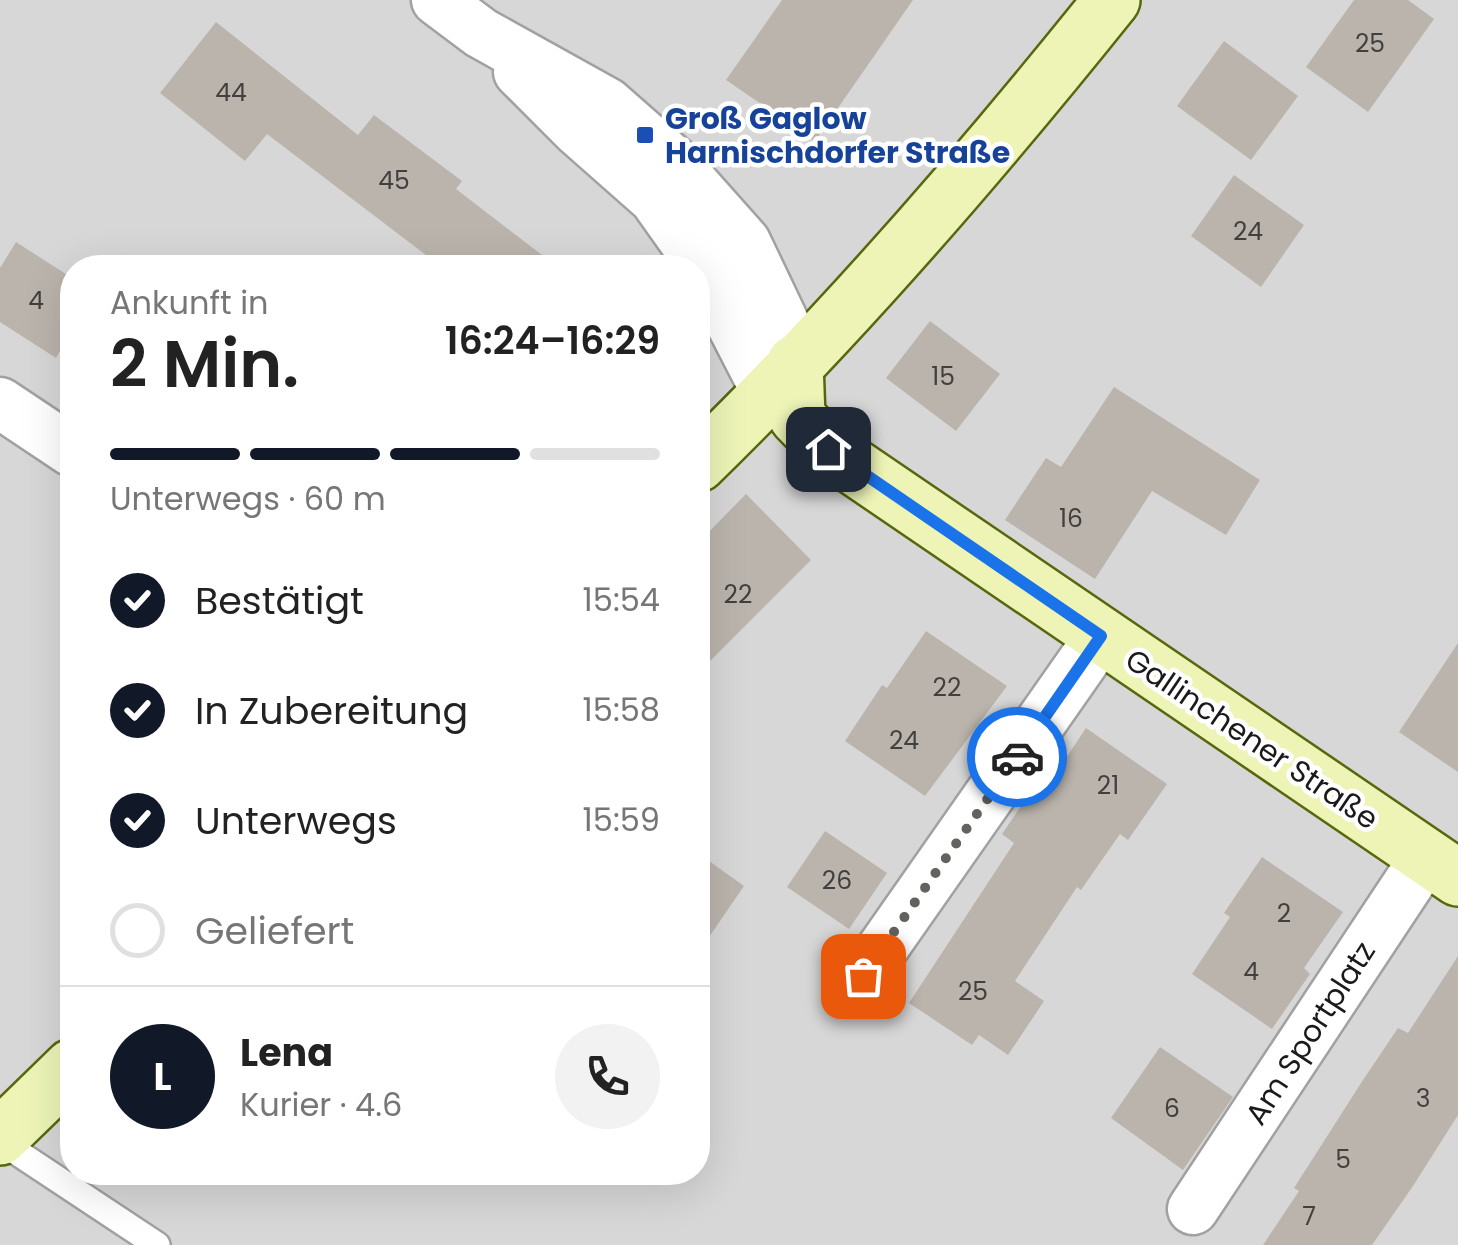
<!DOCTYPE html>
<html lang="de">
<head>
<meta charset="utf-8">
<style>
	:root { --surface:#fff; --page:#f2f2f2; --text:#222; --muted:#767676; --line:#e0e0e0; --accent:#111827 }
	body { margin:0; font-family:Poppins,sans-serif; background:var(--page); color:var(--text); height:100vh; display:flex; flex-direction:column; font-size:38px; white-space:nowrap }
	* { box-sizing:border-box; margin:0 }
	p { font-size:32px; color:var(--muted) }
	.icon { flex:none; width:55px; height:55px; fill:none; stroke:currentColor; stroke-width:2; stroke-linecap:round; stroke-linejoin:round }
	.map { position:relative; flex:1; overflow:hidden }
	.details { position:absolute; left:60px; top:255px; width:650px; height:930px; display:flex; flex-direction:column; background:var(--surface); border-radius:40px; box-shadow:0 10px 40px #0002 }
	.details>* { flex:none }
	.pin { position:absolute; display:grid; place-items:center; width:85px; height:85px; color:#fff; margin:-42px; border-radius:20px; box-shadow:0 5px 15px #0006 }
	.courier { position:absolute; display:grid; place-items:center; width:100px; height:100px; margin:-50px; border:8px solid #1a73e8; border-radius:50%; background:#fff; color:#222; box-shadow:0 2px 12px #0007 }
	.head em { font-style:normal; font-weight:600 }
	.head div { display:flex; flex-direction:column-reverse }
	.head { display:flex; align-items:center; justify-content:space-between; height:170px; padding:0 50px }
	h1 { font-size:65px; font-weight:600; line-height:75px }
	.bar { display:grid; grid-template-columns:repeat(4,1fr); gap:15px 10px; align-content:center; height:120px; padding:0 50px }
	.bar i { height:12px; border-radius:8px; background:var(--line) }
	.bar .on { background:var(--accent) }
	.bar p { grid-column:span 4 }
	.line { display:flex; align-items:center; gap:25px; padding:0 50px; border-top:2px solid var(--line) }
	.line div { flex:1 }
	.round { display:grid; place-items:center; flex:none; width:105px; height:105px; border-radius:52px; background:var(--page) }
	ol { padding:0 50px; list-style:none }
	li { display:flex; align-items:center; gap:30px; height:110px }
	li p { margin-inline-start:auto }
	li .icon { padding:10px; border-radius:50%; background:var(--accent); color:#fff; stroke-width:4 }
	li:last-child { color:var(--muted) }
	li i { width:55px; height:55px; border:5px solid var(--line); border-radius:50% }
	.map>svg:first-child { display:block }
	.residential { fill:#d8d7d7; fill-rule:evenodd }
	.building { fill:#bbb4ad }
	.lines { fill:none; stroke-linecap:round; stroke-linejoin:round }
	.lane-casing { stroke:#a1a1a1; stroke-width:30 }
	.street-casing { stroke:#a1a1a1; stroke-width:55 }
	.secondary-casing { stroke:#57670c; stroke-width:60 }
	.lane { stroke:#fff; stroke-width:25 }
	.street { stroke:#fff; stroke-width:50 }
	.secondary { stroke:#edf4b6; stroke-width:55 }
	.done { stroke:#63625f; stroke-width:10; stroke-dasharray:0 18 }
	.route { stroke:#1a73e8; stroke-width:12 }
	.transit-dot { fill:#1a4fb4; stroke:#fff; stroke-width:4 }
	.labels { text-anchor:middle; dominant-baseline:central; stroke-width:9; stroke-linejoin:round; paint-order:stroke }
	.number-label { font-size:25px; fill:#42403f }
	.transit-label { font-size:30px; font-weight:bold; fill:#164399; stroke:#fff; text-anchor:start }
	.street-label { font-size:30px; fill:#1a1a1a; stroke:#fff }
</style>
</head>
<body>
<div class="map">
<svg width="1458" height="1245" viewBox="0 0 1458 1245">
	<rect width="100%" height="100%" fill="#ebe8e0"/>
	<path class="residential" d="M0,0H1458V1245H0ZM72,268H698V1172H72Z"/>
	<g class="building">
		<polygon points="782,0 913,0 815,141 726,80"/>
		<polygon points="1354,0 1408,0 1434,19 1368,112 1306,67"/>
		<polygon points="216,22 358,135 374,115 462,181 456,189 559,268 443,268 267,134 245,161 160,93"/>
		<polygon points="1224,41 1298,96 1251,160 1177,106"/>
		<polygon points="1234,175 1304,225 1261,287 1191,236"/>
		<polygon points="16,242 72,278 72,331 56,358 0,322 0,268"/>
		<polygon points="930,321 1000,374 956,431 886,378"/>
		<polygon points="1114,387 1260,480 1226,535 1152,491 1095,579 1005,520 1046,458 1061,467"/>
		<polygon points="746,494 811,560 698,673 698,543"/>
		<polygon points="926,631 1007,686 925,796 845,741 882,685 887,688"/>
		<polygon points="1458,643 1458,772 1399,732"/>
		<polygon points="1086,728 1167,784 1128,840 1120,834 1081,890 1077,887 1015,981 1044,1001 1008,1055 979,1035 972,1045 909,1003 1014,843 1002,834 1040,778 1048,785"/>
		<polygon points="825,831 887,873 849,929 787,887"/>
		<polygon points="698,853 744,886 698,953"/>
		<polygon points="1262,857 1343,912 1304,968 1310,974 1272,1029 1192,974 1230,917 1224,913"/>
		<polygon points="1458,956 1458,1115 1413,1186 1372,1245 1263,1245 1299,1191 1294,1188 1363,1080 1398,1028 1408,1033"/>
		<polygon points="1160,1047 1233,1097 1183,1170 1111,1118"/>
	</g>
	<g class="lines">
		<defs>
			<polyline id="lane" points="0,1141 157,1245"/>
			<g id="street">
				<polyline points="437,0 481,33 607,103 673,161 745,242 786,328 795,363"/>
				<polyline points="519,72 578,131 655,199 701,264 768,394"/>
				<polyline points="0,403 72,451"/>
				<polyline points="863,976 1101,636"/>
				<polyline points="1193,1209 1426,857"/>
			</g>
			<g id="secondary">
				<polyline points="795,363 797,417 828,449 1458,878"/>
				<path d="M698,464C846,320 983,161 1112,0"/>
				<polyline points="0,1137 72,1067"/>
			</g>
		</defs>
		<use href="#lane" class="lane-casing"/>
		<use href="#street" class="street-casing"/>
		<use href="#secondary" class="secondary-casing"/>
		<use href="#lane" class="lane"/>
		<use href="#street" class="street"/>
		<use href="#secondary" class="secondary"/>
	</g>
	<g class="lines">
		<polyline class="done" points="863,976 1017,757"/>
		<polyline class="route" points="828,449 1101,636 1017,757"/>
	</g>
	<rect class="transit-dot" x="635" y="125" width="20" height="20" rx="5"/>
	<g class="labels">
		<g class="number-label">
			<text x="1370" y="43">25</text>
			<text x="231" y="92">44</text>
			<text x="394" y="180">45</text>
			<text x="1248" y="231">24</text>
			<text x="36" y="300">4</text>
			<text x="943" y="376">15</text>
			<text x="1071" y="518">16</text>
			<text x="738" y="594">22</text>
			<text x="947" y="687">22</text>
			<text x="904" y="740">24</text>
			<text x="1108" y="785">21</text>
			<text x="837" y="880">26</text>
			<text x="1284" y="913">2</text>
			<text x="1251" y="971">4</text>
			<text x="973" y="991">25</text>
			<text x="1423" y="1098">3</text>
			<text x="1172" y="1108">6</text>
			<text x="1343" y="1159">5</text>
			<text x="1309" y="1216">7</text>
		</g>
		<g class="transit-label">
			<text x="665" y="118">Groß Gaglow<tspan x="665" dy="34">Harnischdorfer Straße</tspan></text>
		</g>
		<g class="street-label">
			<text transform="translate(1252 739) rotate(34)">Gallinchener Straße</text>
			<text transform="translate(1310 1033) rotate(-57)">Am Sportplatz</text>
		</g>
	</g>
</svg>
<div class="pin" style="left:863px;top:976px;background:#ea580c"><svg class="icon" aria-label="bag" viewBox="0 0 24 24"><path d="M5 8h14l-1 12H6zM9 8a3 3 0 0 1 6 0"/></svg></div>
<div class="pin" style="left:828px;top:449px;background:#1f2937"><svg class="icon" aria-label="home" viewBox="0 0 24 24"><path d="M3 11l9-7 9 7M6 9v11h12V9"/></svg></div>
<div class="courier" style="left:1017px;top:757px"><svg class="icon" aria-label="car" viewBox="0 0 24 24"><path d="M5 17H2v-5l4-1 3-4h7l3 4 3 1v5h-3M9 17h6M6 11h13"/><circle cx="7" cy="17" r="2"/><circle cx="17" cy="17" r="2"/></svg></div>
<section class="details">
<div class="head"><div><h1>2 Min.</h1><p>Ankunft in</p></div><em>16:24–16:29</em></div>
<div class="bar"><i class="on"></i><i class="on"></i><i class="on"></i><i></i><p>Unterwegs · 60 m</p></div>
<ol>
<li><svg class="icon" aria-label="check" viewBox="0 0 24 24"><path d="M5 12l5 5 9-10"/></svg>Bestätigt<p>15:54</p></li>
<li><svg class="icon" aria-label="check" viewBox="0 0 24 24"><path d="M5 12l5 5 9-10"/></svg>In Zubereitung<p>15:58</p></li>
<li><svg class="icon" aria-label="check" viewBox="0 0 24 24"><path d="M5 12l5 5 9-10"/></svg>Unterwegs<p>15:59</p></li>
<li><i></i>Geliefert</li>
</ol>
<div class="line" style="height:180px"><b class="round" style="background:var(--accent);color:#fff">L</b><div><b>Lena</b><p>Kurier · 4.6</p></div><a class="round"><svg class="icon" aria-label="phone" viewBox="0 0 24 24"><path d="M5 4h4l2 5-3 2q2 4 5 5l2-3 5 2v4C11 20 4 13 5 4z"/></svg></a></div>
</section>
</div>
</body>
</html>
